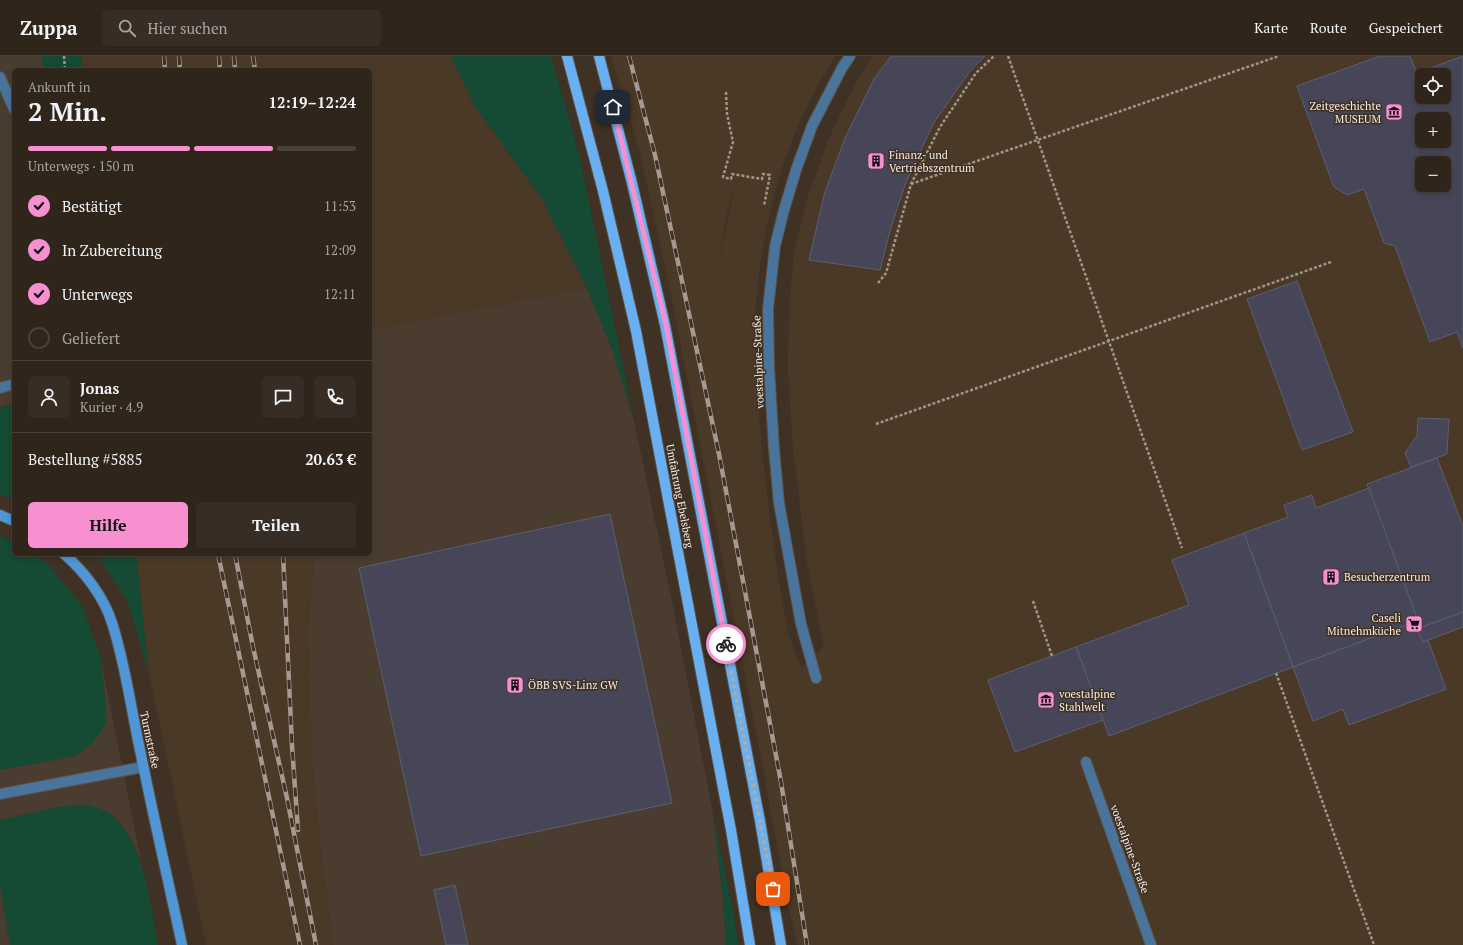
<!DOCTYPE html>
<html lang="de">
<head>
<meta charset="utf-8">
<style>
	:root { --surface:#2f251b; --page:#372d24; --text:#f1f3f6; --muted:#a7a5a3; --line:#4a423a; --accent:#f690d0 }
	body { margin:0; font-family:"PT Serif",serif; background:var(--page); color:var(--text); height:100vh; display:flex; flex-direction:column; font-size:15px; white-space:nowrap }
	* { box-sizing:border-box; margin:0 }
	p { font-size:13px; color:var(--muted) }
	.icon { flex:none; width:22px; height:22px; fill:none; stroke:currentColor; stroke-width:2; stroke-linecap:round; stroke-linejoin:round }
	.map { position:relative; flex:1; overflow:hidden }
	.details { position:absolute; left:12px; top:12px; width:360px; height:488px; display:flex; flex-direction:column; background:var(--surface); border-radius:6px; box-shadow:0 2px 6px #0003,0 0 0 1px var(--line) }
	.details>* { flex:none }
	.buttons { position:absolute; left:1415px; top:12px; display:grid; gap:8px }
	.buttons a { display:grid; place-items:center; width:36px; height:36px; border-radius:6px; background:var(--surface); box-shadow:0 2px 6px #0003,0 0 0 1px var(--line); font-size:20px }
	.pin { position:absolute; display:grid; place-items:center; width:34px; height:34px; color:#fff; margin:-17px; border-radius:8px; box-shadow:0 2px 6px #0006 }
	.courier { position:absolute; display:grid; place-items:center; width:40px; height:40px; margin:-20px; border:3px solid #f690d0; border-radius:50%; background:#fff; color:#222; box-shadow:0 1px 5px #0007 }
	.headline em { font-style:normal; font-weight:800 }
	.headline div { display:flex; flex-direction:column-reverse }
	.headline { display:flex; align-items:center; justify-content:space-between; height:68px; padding:0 16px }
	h1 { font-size:26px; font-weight:800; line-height:30px }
	.bar { display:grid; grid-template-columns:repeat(4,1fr); gap:6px 4px; align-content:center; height:48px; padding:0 16px }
	.bar i { height:5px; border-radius:3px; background:var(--line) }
	.bar .active { background:var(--accent) }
	.bar p { grid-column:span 4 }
	.line { display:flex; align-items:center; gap:10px; padding:0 16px; border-top:1px solid var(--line) }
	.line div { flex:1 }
	.round { display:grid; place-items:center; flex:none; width:42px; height:42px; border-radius:6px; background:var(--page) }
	ol { padding:0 16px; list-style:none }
	li { display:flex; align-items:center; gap:12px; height:44px }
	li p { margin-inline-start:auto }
	li .icon { padding:4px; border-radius:50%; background:var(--accent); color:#111; stroke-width:4 }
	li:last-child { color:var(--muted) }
	li i { width:22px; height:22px; border:2px solid var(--line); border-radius:50% }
	.primary-button { display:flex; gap:8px; margin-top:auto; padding:8px 16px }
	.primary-button a { flex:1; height:46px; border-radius:6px; background:var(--accent); color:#111; font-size:16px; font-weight:800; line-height:46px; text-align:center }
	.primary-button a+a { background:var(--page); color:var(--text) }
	header { display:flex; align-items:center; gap:24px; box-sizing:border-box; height:56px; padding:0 20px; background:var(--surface); border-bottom:1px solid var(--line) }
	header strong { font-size:19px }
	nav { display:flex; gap:22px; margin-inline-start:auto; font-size:14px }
	.search { width:280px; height:36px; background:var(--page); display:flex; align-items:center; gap:10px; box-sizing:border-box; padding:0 14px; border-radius:6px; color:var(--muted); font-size:15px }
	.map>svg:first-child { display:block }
	.built { fill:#4b3928; fill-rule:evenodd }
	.industrial { fill:#4a3d2f }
	.green { fill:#154a34 }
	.building { fill:#464658; stroke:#5d5e71; fill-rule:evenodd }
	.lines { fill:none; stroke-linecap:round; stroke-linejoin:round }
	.lane-casing { stroke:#5c4f43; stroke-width:12 }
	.street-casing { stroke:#5c4f43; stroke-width:12 }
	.secondary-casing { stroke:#5c4f43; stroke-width:12 }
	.primary-casing { stroke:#5c4f43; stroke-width:12 }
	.path { stroke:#a0958a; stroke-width:2.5; stroke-dasharray:3 2; stroke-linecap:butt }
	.lane { stroke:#49749c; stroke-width:10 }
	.street { stroke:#49749c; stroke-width:10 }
	.secondary { stroke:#4f96d7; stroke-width:10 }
	.primary { stroke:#69b0f3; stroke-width:10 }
	.rail-casing { stroke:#a59a8f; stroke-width:4.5 }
	.rail { stroke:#3f3124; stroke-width:3; stroke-dasharray:9; stroke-linecap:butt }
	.done { stroke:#b5aba0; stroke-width:4; stroke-dasharray:0 7.2 }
	.route { stroke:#f690d0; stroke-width:5 }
	.labels { text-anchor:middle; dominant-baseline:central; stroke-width:3; stroke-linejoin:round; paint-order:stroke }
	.poi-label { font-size:11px; fill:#f5ece3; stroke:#3f3124; text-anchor:start }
	.street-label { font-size:11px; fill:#f5ece3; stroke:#3f3124 }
</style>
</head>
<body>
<header>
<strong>Zuppa</strong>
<div class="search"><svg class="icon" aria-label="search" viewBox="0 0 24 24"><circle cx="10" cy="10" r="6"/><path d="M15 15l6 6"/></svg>Hier suchen</div>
<nav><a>Karte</a><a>Route</a><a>Gespeichert</a></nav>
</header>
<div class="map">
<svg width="1463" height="889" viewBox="0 0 1463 889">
	<rect width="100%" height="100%" fill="#3f3124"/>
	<g class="built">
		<polygon points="81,0 451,0 474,49 542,143 587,232 370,274 370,14 82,14"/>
		<path d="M611,0H835L817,31L799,67L786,100L776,132L767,167L760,210L755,257L757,336L763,404L776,507L788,577L801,612L824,591L807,506L793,392L788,313L789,257L794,194L808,140L829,82L856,26L874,0H1463V889H797L786,839L761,702L670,234L640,97ZM1422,19H1444V41H1422ZM1422,63H1444V85H1422ZM1422,107H1444V129H1422ZM736,124L719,205L726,162Z"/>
		<polygon points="136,498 314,498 308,575 311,697 322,804 333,889 206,889 149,617"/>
	</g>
	<g class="industrial">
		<polygon points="0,0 41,0 44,14 14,14 14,348 0,351"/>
		<polygon points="587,232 613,295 634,365 673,550 713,758 722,834 726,889 333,889 322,804 311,697 308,575 314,498 370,498 370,274"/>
		<polygon points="100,599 141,804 129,779 110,758 88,749 59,751 0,764 0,714 75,700 106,649"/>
		<polygon points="0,829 10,889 0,889"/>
	</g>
	<g class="green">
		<polygon points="41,0 81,0 82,14 44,14"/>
		<polygon points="451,0 551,0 580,102 634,365 613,295 587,232 542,143 474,49"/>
		<polygon points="14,348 14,443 0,438 0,351"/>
		<polygon points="0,480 14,485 14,498 33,498 48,508 82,550 100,599 106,649 106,668 93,687 75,700 0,714"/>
		<polygon points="96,498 136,498 149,617 127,544"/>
		<path d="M88,749C95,751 105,754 111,758C145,787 150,847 158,889H10L0,829V764L59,751Z"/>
		<polygon points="713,758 734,861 738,889 726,889 722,834"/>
	</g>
	<g class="building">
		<polygon points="891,0 985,0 970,15 933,68 905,129 891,171 880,214 809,204 824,139 845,82 874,23"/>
		<path d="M1380,0H1410L1417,17L1463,0V292L1457,276L1430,286L1395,190L1384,187L1364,133L1347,139L1334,131L1297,30ZM1422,19H1444V41H1422ZM1422,63H1444V85H1422ZM1422,107H1444V129H1422Z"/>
		<polygon points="1297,225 1353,376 1302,394 1247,243"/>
		<polygon points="1418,362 1449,363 1447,398 1411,411 1405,397 1417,380"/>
		<polygon points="1437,402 1463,470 1463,556 1411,575 1409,568 1418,565 1367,428"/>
		<polygon points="1369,432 1418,565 1293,611 1244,477 1288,461 1284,449 1312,439 1316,452"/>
		<polygon points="610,458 672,747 421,800 359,512"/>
		<polygon points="1244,477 1293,611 1109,680 1076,591 1189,549 1172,504"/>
		<polygon points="1463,556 1463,571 1423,586 1417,573"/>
		<polygon points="1409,568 1411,575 1417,573 1423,586 1428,584 1446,633 1349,669 1343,653 1313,665 1293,611"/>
		<polygon points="1076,591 1103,664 1015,696 988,624"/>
		<polygon points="455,829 468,889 446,889 434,834"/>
	</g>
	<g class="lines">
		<defs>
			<g id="lane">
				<polyline points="0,21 14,53"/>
				<polyline points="0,332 14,328"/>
				<polyline points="0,738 143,711"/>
			</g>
			<g id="street">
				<polyline points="816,622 801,568 779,447 774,393 769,311 768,253 775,190 784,154 796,114 812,70 842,12 850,0"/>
				<polyline points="1086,706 1151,889"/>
			</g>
			<g id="secondary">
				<polyline points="0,459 14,465"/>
				<path d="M64,498C84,515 104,541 112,567C125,606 131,653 140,694C153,759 168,824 182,889"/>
			</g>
			<g id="primary">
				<polyline points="567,0 603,135 636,275 731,774 750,889"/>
				<polyline points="599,0 632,127 665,269 760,765 781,889"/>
			</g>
		</defs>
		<use href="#lane" class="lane-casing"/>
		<use href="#street" class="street-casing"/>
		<use href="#secondary" class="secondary-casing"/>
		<use href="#primary" class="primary-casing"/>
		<g class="path">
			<polyline points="64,0 65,14"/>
			<polyline points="1008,0 1182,492"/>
			<polyline points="726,36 727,58 733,86 723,121 731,123 732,118 762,123 763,118 770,119 764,150"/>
			<polyline points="911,128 1279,0"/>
			<polyline points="878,227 886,217 911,128 940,71 976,17 994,0"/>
			<polyline points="876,368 1331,206"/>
			<polyline points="1033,545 1052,600"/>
			<polyline points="1276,617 1374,889"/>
		</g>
		<use href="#lane" class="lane"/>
		<use href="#street" class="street"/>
		<use href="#secondary" class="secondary"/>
		<use href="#primary" class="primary"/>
		<defs>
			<g id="rail">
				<polyline points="164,0 165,14"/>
				<polyline points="179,0 180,14"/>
				<polyline points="219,0 220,14"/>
				<polyline points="234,0 235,14"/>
				<polyline points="253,0 255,14"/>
				<polyline points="629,0 655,99 719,398 781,726 807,889"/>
				<polyline points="218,498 300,889"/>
				<polyline points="235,498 253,591 287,742 316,889"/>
				<polyline points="283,498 292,690 298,774"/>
			</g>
		</defs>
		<use href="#rail" class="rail-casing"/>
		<use href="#rail" class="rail"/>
	</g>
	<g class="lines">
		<polyline class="done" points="726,588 773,833"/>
		<polyline class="route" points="613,51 666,269 726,588"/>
	</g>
	<defs>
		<symbol id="museum-square" viewBox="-11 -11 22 22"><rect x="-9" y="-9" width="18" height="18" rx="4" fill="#f690d0" stroke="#3f3124"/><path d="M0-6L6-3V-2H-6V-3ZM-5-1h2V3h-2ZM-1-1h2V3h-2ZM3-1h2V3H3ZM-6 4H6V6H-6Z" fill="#111"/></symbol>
		<symbol id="building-square" viewBox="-11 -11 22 22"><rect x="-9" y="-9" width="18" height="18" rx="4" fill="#f690d0" stroke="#3f3124"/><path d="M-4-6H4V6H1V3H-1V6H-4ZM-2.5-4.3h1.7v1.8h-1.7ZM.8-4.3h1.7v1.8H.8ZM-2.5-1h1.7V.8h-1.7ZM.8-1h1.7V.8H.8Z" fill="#111"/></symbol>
		<symbol id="supermarket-square" viewBox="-11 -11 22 22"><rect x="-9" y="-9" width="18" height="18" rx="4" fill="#f690d0" stroke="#3f3124"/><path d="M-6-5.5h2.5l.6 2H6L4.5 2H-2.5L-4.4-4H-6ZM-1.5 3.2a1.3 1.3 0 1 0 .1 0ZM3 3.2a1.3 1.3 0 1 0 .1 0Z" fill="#111"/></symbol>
	</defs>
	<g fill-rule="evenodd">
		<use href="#museum-square" x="1384" y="46" width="20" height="20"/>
		<use href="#building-square" x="866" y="95" width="20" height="20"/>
		<use href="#building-square" x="1321" y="511" width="20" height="20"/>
		<use href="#supermarket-square" x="1404" y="558" width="20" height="20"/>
		<use href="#building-square" x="505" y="619" width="20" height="20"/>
		<use href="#museum-square" x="1036" y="634" width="20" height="20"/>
	</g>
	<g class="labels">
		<g class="poi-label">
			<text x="1381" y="50" text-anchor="end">Zeitgeschichte<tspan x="1381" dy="13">MUSEUM</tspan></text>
			<text x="889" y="99">Finanz- und<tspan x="889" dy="13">Vertriebszentrum</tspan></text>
			<text x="1344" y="521">Besucherzentrum</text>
			<text x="1401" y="562" text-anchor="end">Caseli<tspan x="1401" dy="13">Mitnehmküche</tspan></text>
			<text x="528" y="629">ÖBB SVS-Linz GW</text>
			<text x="1059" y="638">voestalpine<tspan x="1059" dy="13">Stahlwelt</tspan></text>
		</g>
		<g class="street-label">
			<text transform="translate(758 306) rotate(-92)">voestalpine-Straße</text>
			<text transform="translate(680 440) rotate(79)">Umfahrung Ebelsberg</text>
			<text transform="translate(150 684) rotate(78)">Turmstraße</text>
			<text transform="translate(1130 793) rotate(70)">voestalpine-Straße</text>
		</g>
	</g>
</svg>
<div class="buttons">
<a><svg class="icon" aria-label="locate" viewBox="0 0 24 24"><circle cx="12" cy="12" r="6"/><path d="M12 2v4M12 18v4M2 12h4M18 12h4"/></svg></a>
<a>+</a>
<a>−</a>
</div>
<div class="pin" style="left:773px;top:833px;background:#ea580c"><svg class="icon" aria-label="bag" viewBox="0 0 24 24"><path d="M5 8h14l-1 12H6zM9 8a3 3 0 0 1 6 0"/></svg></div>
<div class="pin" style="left:613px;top:51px;background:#1f2937"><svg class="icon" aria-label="home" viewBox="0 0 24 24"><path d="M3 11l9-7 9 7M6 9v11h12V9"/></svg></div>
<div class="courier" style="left:726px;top:588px"><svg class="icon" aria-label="bike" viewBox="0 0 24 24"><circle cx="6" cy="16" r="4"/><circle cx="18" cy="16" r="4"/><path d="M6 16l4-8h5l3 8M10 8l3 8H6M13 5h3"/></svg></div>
<section class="details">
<div class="headline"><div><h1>2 Min.</h1><p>Ankunft in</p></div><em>12:19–12:24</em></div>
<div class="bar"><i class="active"></i><i class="active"></i><i class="active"></i><i></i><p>Unterwegs · 150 m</p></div>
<ol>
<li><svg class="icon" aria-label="check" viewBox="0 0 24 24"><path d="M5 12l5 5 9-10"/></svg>Bestätigt<p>11:53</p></li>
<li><svg class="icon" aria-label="check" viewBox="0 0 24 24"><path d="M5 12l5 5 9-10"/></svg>In Zubereitung<p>12:09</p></li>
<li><svg class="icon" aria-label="check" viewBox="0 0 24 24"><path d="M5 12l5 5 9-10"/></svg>Unterwegs<p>12:11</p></li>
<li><i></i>Geliefert</li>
</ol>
<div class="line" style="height:72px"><a class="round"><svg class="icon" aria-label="person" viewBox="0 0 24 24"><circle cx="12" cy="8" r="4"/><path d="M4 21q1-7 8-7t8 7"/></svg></a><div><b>Jonas</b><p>Kurier · 4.9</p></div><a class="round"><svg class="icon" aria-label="chat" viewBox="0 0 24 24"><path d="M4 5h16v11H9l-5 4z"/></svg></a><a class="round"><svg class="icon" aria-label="phone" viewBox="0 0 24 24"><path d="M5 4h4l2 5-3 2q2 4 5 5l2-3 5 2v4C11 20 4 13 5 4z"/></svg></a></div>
<div class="line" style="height:52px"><div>Bestellung #5885</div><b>20.63 €</b></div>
<div class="primary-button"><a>Hilfe</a><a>Teilen</a></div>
</section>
</div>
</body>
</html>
